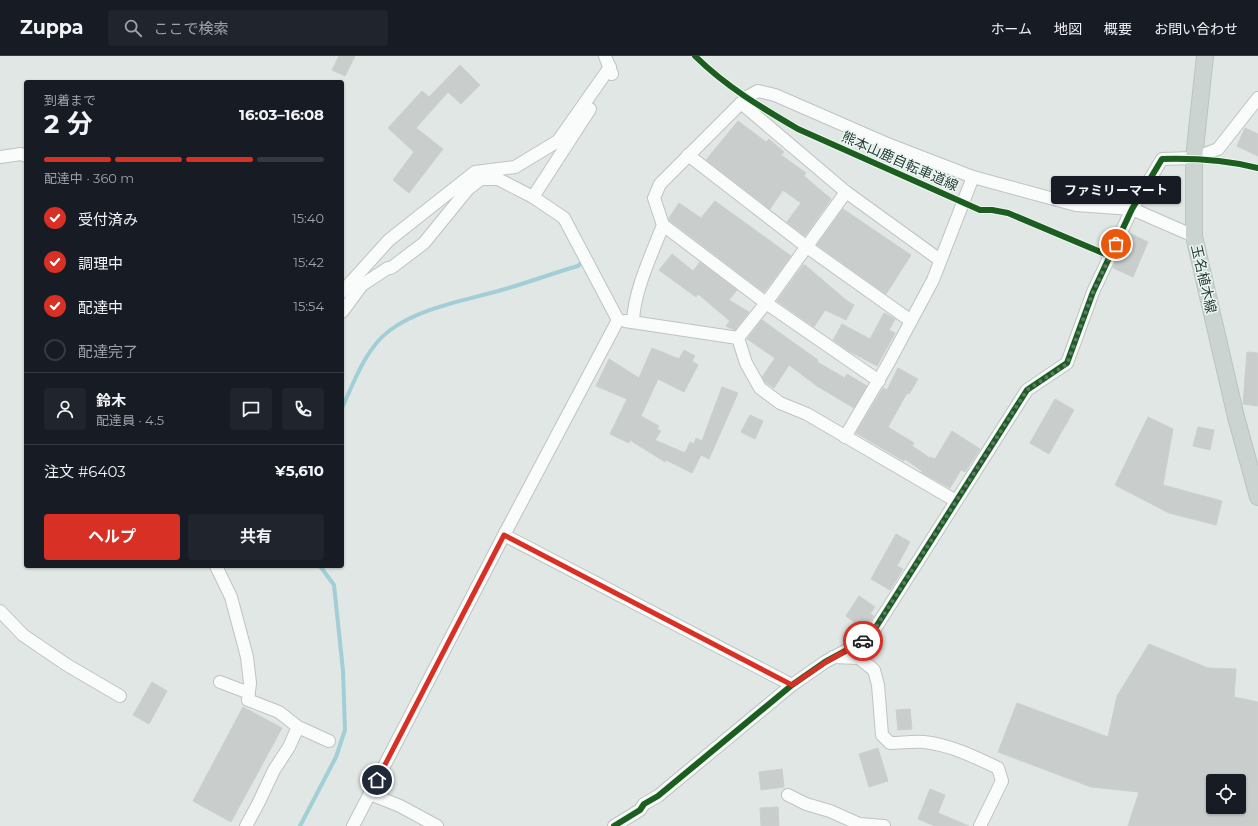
<!DOCTYPE html>
<html lang="ja">
<head>
<meta charset="utf-8">
<style>
	:root { --surface:#171b24; --page:#20242c; --text:#f1f3f6; --muted:#9ea1a6; --line:#363941; --accent:#d93025 }
	body { margin:0; font-family:Montserrat,"Noto Sans JP",sans-serif; background:var(--page); color:var(--text); height:100vh; display:flex; flex-direction:column; font-size:15px; white-space:nowrap }
	* { box-sizing:border-box; margin:0 }
	p { font-size:13px; color:var(--muted) }
	.icon { flex:none; width:22px; height:22px; fill:none; stroke:currentColor; stroke-width:2; stroke-linecap:round; stroke-linejoin:round }
	.map { position:relative; flex:1; overflow:hidden }
	.panel { position:absolute; left:24px; top:24px; width:320px; height:488px; display:flex; flex-direction:column; background:var(--surface); border-radius:4px; box-shadow:0 1px 3px #0004 }
	.panel>* { flex:none }
	.buttons { position:absolute; left:1206px; top:718px; display:grid; gap:8px }
	.buttons a { display:grid; place-items:center; width:40px; height:40px; border-radius:4px; background:var(--surface); box-shadow:0 1px 3px #0004; font-size:20px }
	.pin { position:absolute; display:grid; place-items:center; width:34px; height:34px; color:#fff; margin:-17px; border:2px solid #fff; border-radius:50%; box-shadow:0 1px 4px #0007 }
	.courier { position:absolute; display:grid; place-items:center; width:40px; height:40px; margin:-20px; border:3px solid #d93025; border-radius:50%; background:#fff; color:#222; box-shadow:0 1px 5px #0007 }
	.bubble { position:absolute; height:28px; border-radius:4px; background:var(--surface); box-shadow:0 1px 3px #0004; font-size:13px; font-weight:700; line-height:28px; text-align:center }
	.overview em { font-style:normal; font-weight:700 }
	.overview div { display:flex; flex-direction:column-reverse }
	.overview { display:flex; align-items:center; justify-content:space-between; height:68px; padding:0 20px }
	h1 { font-size:26px; font-weight:700; line-height:30px }
	.bar { display:grid; grid-template-columns:repeat(4,1fr); gap:6px 4px; align-content:center; height:48px; padding:0 20px }
	.bar i { height:5px; border-radius:3px; background:var(--line) }
	.bar .on { background:var(--accent) }
	.bar p { grid-column:span 4 }
	.line { display:flex; align-items:center; gap:10px; padding:0 20px; border-top:1px solid var(--line) }
	.line div { flex:1 }
	.round { display:grid; place-items:center; flex:none; width:42px; height:42px; border-radius:4px; background:var(--page) }
	ol { padding:0 20px; list-style:none }
	li { display:flex; align-items:center; gap:12px; height:44px }
	li p { margin-inline-start:auto }
	li .icon { padding:4px; border-radius:50%; background:var(--accent); color:#fff; stroke-width:4 }
	li:last-child { color:var(--muted) }
	li i { width:22px; height:22px; border:2px solid var(--line); border-radius:50% }
	.primary-button { display:flex; gap:8px; margin-top:auto; padding:8px 20px }
	.primary-button a { flex:1; height:46px; border-radius:4px; background:var(--accent); color:#fff; font-size:16px; font-weight:700; line-height:46px; text-align:center }
	.primary-button a+a { background:var(--page); color:var(--text) }
	header { display:flex; align-items:center; gap:24px; box-sizing:border-box; height:56px; padding:0 20px; background:var(--surface); border-bottom:1px solid var(--line) }
	header strong { font-size:19px }
	nav { display:flex; gap:22px; margin-inline-start:auto; font-size:14px }
	.search { width:280px; height:36px; background:var(--page); display:flex; align-items:center; gap:10px; box-sizing:border-box; padding:0 14px; border-radius:4px; color:var(--muted); font-size:15px }
	.map>svg:first-child { display:block }
	.lines { fill:none; stroke-linecap:round; stroke-linejoin:round }
	.stream { stroke:#a1ced7; stroke-width:4 }
	.building { fill:#c9cecc; stroke:#cad0cd; fill-rule:evenodd }
	.minor-casing { stroke:#bec4c1; stroke-width:14 }
	.major-casing { stroke:#bbc4c1; stroke-width:18 }
	.minor { stroke:#fafbfb; stroke-width:12 }
	.major { stroke:#ccd4d2; stroke-width:16 }
	.cycleway-casing { stroke:#eff7f3; stroke-width:8 }
	.cycleway { stroke:#1b5e20; stroke-width:6 }
	.done { stroke:#637771; stroke-width:4; stroke-dasharray:0 7.2 }
	.route { stroke:#d93025; stroke-width:5 }
	.labels { text-anchor:middle; dominant-baseline:central; stroke-width:3; stroke-linejoin:round; paint-order:stroke }
	.street-label { font-size:14px; fill:#1f3a33; stroke:#eff7f3 }
</style>
</head>
<body>
<header>
<strong>Zuppa</strong>
<div class="search"><svg class="icon" aria-label="search" viewBox="0 0 24 24"><circle cx="10" cy="10" r="6"/><path d="M15 15l6 6"/></svg>ここで検索</div>
<nav><a>ホーム</a><a>地図</a><a>概要</a><a>お問い合わせ</a></nav>
</header>
<div class="map">
<svg width="1258" height="770" viewBox="0 0 1258 770">
	<rect width="100%" height="100%" fill="#e1e7e4"/>
	<g class="lines">
		<g class="stream">
			<path d="M342,352C354,326 366,292 389,275C420,251 468,244 505,233C530,226 553,217 578,210L583,205"/>
			<polyline points="300,770 336,701 345,674 343,615 334,529 320,510"/>
		</g>
	</g>
	<g class="building">
		<polygon points="339,0 355,0 345,20 332,14"/>
		<polygon points="460,9 480,29 461,48 448,36 416,72 443,93 409,137 393,124 414,96 388,72 422,35 429,41"/>
		<polygon points="738,65 766,86 769,83 784,96 781,99 806,117 804,120 831,143 805,180 787,166 801,147 783,134 770,153 706,104"/>
		<polygon points="1245,72 1258,78 1258,100 1237,90"/>
		<polygon points="715,145 791,200 764,236 669,164 669,162 679,147 701,162"/>
		<polygon points="843,153 911,199 886,238 817,189"/>
		<polygon points="1129,177 1148,186 1133,221 1113,212"/>
		<polygon points="672,198 693,215 700,206 737,234 729,244 749,256 735,274 726,270 730,265 698,238 696,241 659,214"/>
		<polygon points="803,209 805,209 846,244 854,249 846,264 825,254 814,271 777,245"/>
		<polygon points="884,257 895,263 889,274 895,277 877,310 849,295 833,284 842,268 870,283"/>
		<polygon points="762,264 818,304 817,306 845,322 847,318 867,330 854,352 817,330 789,309 774,332 765,326 762,321 775,302 747,283"/>
		<polygon points="652,292 679,303 684,294 695,300 692,305 698,309 684,336 658,323 641,360 659,370 657,373 661,375 655,384 685,397 690,386 694,388 696,382 702,385 722,331 738,337 709,403 701,399 692,417 666,404 665,406 630,384 629,387 610,378 627,343 596,330 609,303 639,322"/>
		<polygon points="1247,296 1258,297 1258,350 1243,348"/>
		<polygon points="898,312 918,323 909,338 907,337 888,371 914,387 912,390 930,402 930,401 935,403 952,375 980,393 965,416 961,414 950,432 921,416 922,415 905,403 904,405 856,377 883,332 887,334"/>
		<polygon points="1055,343 1074,354 1049,398 1030,387"/>
		<polygon points="750,359 763,365 755,383 741,376"/>
		<polygon points="1148,361 1173,373 1163,429 1222,445 1216,469 1169,457 1115,429"/>
		<polygon points="1198,371 1214,374 1210,394 1193,390"/>
		<polygon points="896,478 910,486 897,510 903,513 890,534 871,523"/>
		<polygon points="859,540 875,551 870,558 874,560 861,578 851,571 854,566 846,560"/>
		<path d="M1149,588L1208,612L1236,613L1234,641L1258,646V770H1128L1139,736L1091,731L998,696L1017,647L1108,681L1117,640ZM1213,725H1239V751H1213Z"/>
		<polygon points="152,626 167,635 149,668 133,659"/>
		<polygon points="243,651 282,672 231,766 193,745"/>
		<polygon points="910,653 912,673 898,674 896,654"/>
		<polygon points="878,692 888,725 869,731 859,698"/>
		<polygon points="782,713 784,731 761,734 759,716"/>
		<polygon points="930,733 945,739 938,757 969,770 935,770 918,763"/>
		<polygon points="778,751 779,770 761,770 760,752"/>
	</g>
	<g class="lines">
		<defs>
			<g id="minor">
				<polyline points="605,0 612,18"/>
				<polyline points="741,47 846,136 940,204"/>
				<polyline points="688,99 807,191 911,265"/>
				<polyline points="0,101 21,98 26,100"/>
				<polyline points="533,141 590,53"/>
				<polyline points="663,169 766,247 879,325"/>
				<polyline points="342,236 389,184 475,116 515,111 558,85 610,11"/>
				<polyline points="342,256 362,229 388,212 391,212 424,187 468,133 481,123 498,123 533,141 564,162 618,264"/>
				<polyline points="625,265 738,282 746,307 760,332 780,347 807,358 956,445"/>
				<path d="M633,266C634,234 652,198 663,169L654,142L660,128L747,41L758,35L775,39L885,87L973,121L1076,149L1132,153L1194,180"/>
				<polyline points="738,282 766,247 846,136"/>
				<polyline points="845,381 888,308 933,224 973,121"/>
				<polyline points="504,479 792,629"/>
				<polyline points="216,510 231,541 247,601 250,627 248,644 279,656 298,671 289,691 274,714 258,748 246,770"/>
				<polyline points="0,555 23,579 67,609 120,640"/>
				<path d="M833,601L859,602L874,614L878,629L882,679L890,687C901,687 913,685 924,686C951,689 975,701 998,712L1002,725L980,770"/>
				<polyline points="220,626 249,637"/>
				<polyline points="298,671 329,685"/>
				<polyline points="370,738 400,750 437,770"/>
				<polyline points="788,739 806,748 830,755 859,768 884,770"/>
				<polyline points="353,770 504,479 618,264"/>
				<polyline points="614,770 640,754 644,748 658,740 792,629 825,606 869,582 1027,334 1067,307 1093,236 1132,153 1162,103 1194,102 1218,93 1258,42"/>
			</g>
			<polyline id="major" points="1205,0 1194,102 1194,180 1236,361 1258,441"/>
		</defs>
		<use href="#minor" class="minor-casing"/>
		<use href="#major" class="major-casing"/>
		<use href="#minor" class="minor"/>
		<use href="#major" class="major"/>
		<defs>
			<g id="cycleway">
				<path d="M695,0C725,30 762,52 798,73L980,154H992L1008,157L1110,200"/>
				<path d="M614,770L640,754L644,748L658,740L792,629L825,606L869,582L1027,334L1067,307L1093,236L1132,153L1162,103C1195,102 1226,104 1258,112"/>
			</g>
		</defs>
		<use href="#cycleway" class="cycleway-casing"/>
		<use href="#cycleway" class="cycleway"/>
	</g>
	<g class="lines">
		<polyline class="done" points="863,585 869,582 1027,334 1067,308 1093,236 1116,188"/>
		<polyline class="route" points="377,724 504,479 792,629 826,606 863,585"/>
	</g>
	<g class="labels">
		<g class="street-label">
			<text transform="translate(900 105) rotate(24)">熊本山鹿自転車道線</text>
			<text transform="translate(1204 223) rotate(77)">玉名植木線</text>
		</g>
	</g>
</svg>
<div class="buttons">
<a><svg class="icon" aria-label="locate" viewBox="0 0 24 24"><circle cx="12" cy="12" r="6"/><path d="M12 2v4M12 18v4M2 12h4M18 12h4"/></svg></a>
</div>
<div class="pin" style="left:1116px;top:188px;background:#ea580c"><svg class="icon" aria-label="bag" viewBox="0 0 24 24"><path d="M5 8h14l-1 12H6zM9 8a3 3 0 0 1 6 0"/></svg></div>
<div class="pin" style="left:377px;top:724px;background:#1f2937"><svg class="icon" aria-label="home" viewBox="0 0 24 24"><path d="M3 11l9-7 9 7M6 9v11h12V9"/></svg></div>
<div class="courier" style="left:863px;top:585px"><svg class="icon" aria-label="car" viewBox="0 0 24 24"><path d="M5 17H2v-5l4-1 3-4h7l3 4 3 1v5h-3M9 17h6M6 11h13"/><circle cx="7" cy="17" r="2"/><circle cx="17" cy="17" r="2"/></svg></div>
<div class="bubble" style="left:1051px;top:120px;width:130px">ファミリーマート</div>
<section class="panel">
<div class="overview"><div><h1>2 分</h1><p>到着まで</p></div><em>16:03–16:08</em></div>
<div class="bar"><i class="on"></i><i class="on"></i><i class="on"></i><i></i><p>配達中 · 360 m</p></div>
<ol>
<li><svg class="icon" aria-label="check" viewBox="0 0 24 24"><path d="M5 12l5 5 9-10"/></svg>受付済み<p>15:40</p></li>
<li><svg class="icon" aria-label="check" viewBox="0 0 24 24"><path d="M5 12l5 5 9-10"/></svg>調理中<p>15:42</p></li>
<li><svg class="icon" aria-label="check" viewBox="0 0 24 24"><path d="M5 12l5 5 9-10"/></svg>配達中<p>15:54</p></li>
<li><i></i>配達完了</li>
</ol>
<div class="line" style="height:72px"><a class="round"><svg class="icon" aria-label="person" viewBox="0 0 24 24"><circle cx="12" cy="8" r="4"/><path d="M4 21q1-7 8-7t8 7"/></svg></a><div><b>鈴木</b><p>配達員 · 4.5</p></div><a class="round"><svg class="icon" aria-label="chat" viewBox="0 0 24 24"><path d="M4 5h16v11H9l-5 4z"/></svg></a><a class="round"><svg class="icon" aria-label="phone" viewBox="0 0 24 24"><path d="M5 4h4l2 5-3 2q2 4 5 5l2-3 5 2v4C11 20 4 13 5 4z"/></svg></a></div>
<div class="line" style="height:52px"><div>注文 #6403</div><b>¥5,610</b></div>
<div class="primary-button"><a>ヘルプ</a><a>共有</a></div>
</section>
</div>
</body>
</html>
